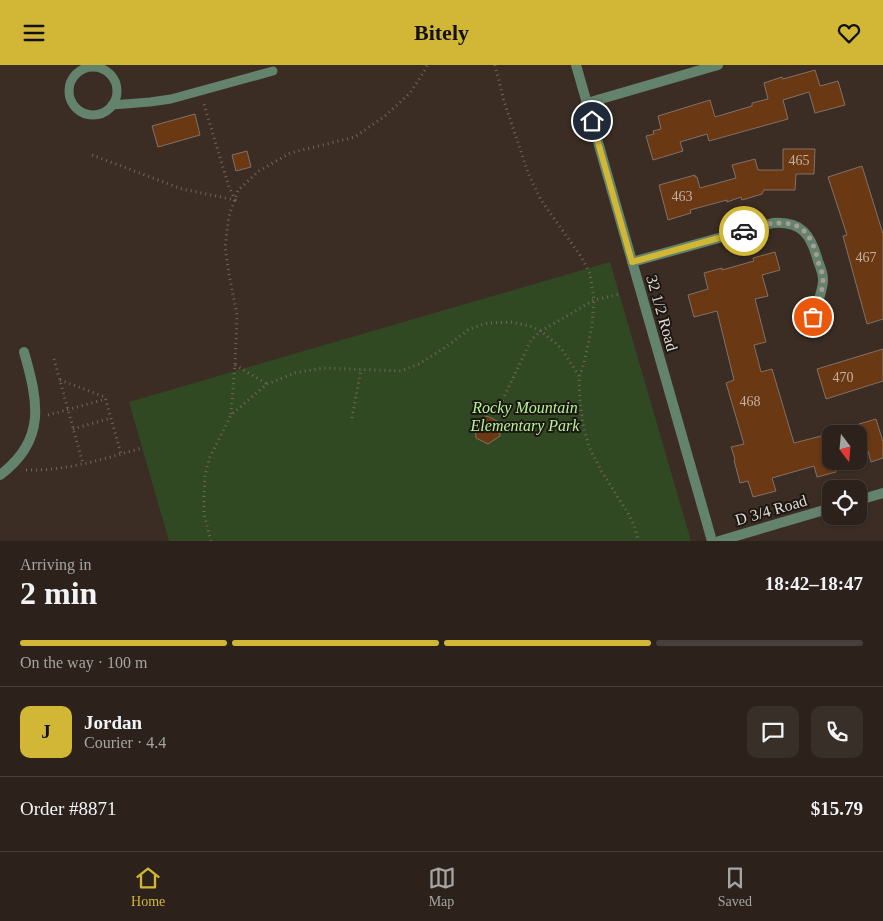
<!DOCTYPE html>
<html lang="en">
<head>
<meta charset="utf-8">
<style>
	:root { --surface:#2c221b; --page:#382f28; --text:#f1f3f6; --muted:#a6a4a3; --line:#483f3a; --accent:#d2b736 }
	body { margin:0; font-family:Georgia,serif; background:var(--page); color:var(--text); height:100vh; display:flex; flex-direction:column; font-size:19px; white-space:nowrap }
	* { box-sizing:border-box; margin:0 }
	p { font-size:16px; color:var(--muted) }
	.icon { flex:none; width:28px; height:28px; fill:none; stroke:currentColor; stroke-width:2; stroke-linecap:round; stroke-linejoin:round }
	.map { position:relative; height:476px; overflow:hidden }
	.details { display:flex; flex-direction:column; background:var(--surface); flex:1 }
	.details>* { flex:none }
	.needle { width:32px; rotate:164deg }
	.fabs { position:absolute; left:822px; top:360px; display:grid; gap:10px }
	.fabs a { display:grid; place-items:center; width:45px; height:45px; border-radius:10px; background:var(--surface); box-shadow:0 1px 4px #0004,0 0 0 1px var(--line); font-size:25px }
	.pin { position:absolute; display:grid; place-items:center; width:42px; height:42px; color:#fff; margin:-21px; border:2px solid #fff; border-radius:50%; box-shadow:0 1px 5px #0007 }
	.courier { position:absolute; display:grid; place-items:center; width:50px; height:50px; margin:-25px; border:4px solid #d2b736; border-radius:50%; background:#fff; color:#222; box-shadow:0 1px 6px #0007 }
	.overview em { font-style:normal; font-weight:800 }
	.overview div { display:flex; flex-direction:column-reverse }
	.overview { display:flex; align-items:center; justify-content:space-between; height:85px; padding:0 20px }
	h1 { font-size:32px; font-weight:800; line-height:38px }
	.bar { display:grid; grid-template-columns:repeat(4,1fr); gap:8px 5px; align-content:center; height:60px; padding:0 20px }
	.bar i { height:6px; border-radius:4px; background:var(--line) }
	.bar .current { background:var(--accent) }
	.bar p { grid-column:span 4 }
	.line { display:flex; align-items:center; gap:12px; padding:0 20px; border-top:1px solid var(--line) }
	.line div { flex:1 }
	.round { display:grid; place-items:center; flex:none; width:52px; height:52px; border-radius:10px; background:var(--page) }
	header { display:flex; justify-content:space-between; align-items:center; height:65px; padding:0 20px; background:var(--accent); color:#111; font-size:22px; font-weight:800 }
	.menu { display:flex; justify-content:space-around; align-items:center; height:70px; border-top:1px solid var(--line); background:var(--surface); font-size:14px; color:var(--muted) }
	.menu a { display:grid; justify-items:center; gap:2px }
	.menu .current { color:var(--accent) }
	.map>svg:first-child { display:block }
	.green { fill:#304923 }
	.building { fill:#6a3812; stroke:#827167 }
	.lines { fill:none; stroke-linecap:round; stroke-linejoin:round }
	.path { stroke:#72665e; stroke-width:3; stroke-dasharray:1 4; stroke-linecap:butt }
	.service { stroke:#64836c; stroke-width:9 }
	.pedestrian { stroke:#64836c; stroke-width:10 }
	.minor { stroke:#64836c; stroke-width:10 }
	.tertiary { stroke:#64836c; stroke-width:10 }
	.done { stroke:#a89d96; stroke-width:5; stroke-dasharray:0 9 }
	.route { stroke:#d2b736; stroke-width:6 }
	.labels { text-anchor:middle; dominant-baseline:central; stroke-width:4; stroke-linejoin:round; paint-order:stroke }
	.number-label { font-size:14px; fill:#c4b1a3 }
	.street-label { font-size:16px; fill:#e2d9d3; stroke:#1d1713 }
	.park-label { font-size:16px; font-style:italic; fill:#b4f395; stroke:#1d1713 }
</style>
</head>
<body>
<header><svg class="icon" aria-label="menu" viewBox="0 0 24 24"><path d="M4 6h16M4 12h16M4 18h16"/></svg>Bitely<svg class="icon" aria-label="heart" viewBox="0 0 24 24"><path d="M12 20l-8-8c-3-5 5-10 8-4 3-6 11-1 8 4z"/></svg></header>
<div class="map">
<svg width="883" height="476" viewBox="0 0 883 476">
	<rect width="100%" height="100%" fill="#3b2d24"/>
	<polygon class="green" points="610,197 691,476 169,476 129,337"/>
	<g class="building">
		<polygon points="815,5 820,21 838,16 845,40 815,48 809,27 783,35 788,54 709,76 707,69 680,77 683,86 653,95 646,71 654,69 653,66 661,64 658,51 710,35 715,52 752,41 752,38 768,34 764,18 782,12 783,14"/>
		<polygon points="195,49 200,70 158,82 152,61"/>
		<polygon points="783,84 815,84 814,109 796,109 795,125 764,125 762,129 742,135 741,132 727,137 727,135 690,145 691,148 668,155 659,120 695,110 695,112 697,112 700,123 736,113 732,100 755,94 758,105 783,105"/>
		<polygon points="247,86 251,102 236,106 232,90"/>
		<polygon points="862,101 883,169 883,254 867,259 843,171 847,170 828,112"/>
		<polygon points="775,187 780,205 762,210 768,231 755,234 766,277 754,280 761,307 772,304 794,378 825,370 831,392 831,396 833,396 836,407 817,412 814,401 772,413 776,426 753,432 748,416 740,418 734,395 735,394 731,382 744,379 726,318 734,315 717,246 694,252 688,230 708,224 704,208 722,203 722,205 754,196 753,193"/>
		<polygon points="883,284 883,316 826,334 817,304"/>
		<polygon points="487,351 499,357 500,371 488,379 476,373 475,359"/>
		<polygon points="876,354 883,377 883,393 871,397 868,386 859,389 859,359"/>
	</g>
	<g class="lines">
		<g class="path">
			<polyline points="495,0 504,36 528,108 541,135 582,193 590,209 594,235 592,261 585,294 580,311"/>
			<polyline points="92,90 182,124 235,135 229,122 203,36"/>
			<polyline points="54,294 83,399"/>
			<polyline points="235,300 267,319"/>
			<polyline points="60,315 105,332 121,389"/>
			<polyline points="231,349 235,300 237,250 229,209 225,182 229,151 238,125 259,106 290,88 355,72 385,51 410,28 425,5 427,0"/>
			<polyline points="496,349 531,275 541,266 594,235 620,229"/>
			<polyline points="48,350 106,334"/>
			<polyline points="352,353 361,304"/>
			<polyline points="73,364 111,353"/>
			<path d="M26,405C67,406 103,394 142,383"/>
			<polyline points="211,476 204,449 204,431 205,410 210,392 231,350 267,319 295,308 323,303 401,306 419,299 446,282 469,264 488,258 512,257 530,261 541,266 561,283 579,311 580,336 583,359 589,382 602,407 628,448 635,463 638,476"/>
		</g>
		<g class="service">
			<circle cx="93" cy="26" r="24"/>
			<polyline points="112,40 150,37 171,34 273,6"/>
		</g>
		<path class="pedestrian" d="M0,410C47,375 38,336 24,287"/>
		<g class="minor">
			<polyline points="587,38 718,0"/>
			<path d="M632,197L773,158C802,156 811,170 818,196C820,201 823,208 823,214C824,222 816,243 813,252"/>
			<polyline points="859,435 883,428"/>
			<polyline points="719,476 831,443"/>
		</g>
		<polyline class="tertiary" points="576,0 712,476"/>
	</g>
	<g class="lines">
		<path class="done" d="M744,166C756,163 769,157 782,158C808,158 814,179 819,200C821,204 823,210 823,215C824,222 816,243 813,252"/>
		<polyline class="route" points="592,56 632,197 744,166"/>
	</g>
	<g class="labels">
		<g class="number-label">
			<text x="799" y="95">465</text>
			<text x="682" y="131">463</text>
			<text x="866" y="192">467</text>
			<text x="843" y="312">470</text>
			<text x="750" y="336">468</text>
		</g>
		<g class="street-label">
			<text transform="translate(662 248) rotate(74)">32 1/2 Road</text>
			<text transform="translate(771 445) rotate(-16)">D 3/4 Road</text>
		</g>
		<g class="park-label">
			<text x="525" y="342">Rocky Mountain<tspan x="525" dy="18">Elementary Park</tspan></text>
		</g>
	</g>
</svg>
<div class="fabs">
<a><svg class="needle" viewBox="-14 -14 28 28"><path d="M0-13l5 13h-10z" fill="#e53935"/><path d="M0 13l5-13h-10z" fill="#a6a4a3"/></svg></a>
<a><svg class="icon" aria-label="locate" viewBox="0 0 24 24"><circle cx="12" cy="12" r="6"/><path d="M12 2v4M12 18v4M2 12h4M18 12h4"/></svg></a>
</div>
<div class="pin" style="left:813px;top:252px;background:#ea580c"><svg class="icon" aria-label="bag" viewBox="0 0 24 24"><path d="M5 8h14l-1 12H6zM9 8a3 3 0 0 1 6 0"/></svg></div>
<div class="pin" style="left:592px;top:56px;background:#1f2937"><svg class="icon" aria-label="home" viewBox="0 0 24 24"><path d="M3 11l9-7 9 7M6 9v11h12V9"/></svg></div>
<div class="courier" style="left:744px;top:166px"><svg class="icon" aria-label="car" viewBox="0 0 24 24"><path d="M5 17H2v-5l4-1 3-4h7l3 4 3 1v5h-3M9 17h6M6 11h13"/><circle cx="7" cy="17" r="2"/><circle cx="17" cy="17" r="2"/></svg></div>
</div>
<section class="details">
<div class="overview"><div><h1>2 min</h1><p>Arriving in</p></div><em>18:42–18:47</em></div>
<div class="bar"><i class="current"></i><i class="current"></i><i class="current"></i><i></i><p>On the way · 100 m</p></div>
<div class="line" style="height:90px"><b class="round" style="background:var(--accent);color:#111">J</b><div><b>Jordan</b><p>Courier · 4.4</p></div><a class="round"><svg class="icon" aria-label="chat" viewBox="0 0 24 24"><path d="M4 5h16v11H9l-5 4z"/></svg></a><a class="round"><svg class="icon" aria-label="phone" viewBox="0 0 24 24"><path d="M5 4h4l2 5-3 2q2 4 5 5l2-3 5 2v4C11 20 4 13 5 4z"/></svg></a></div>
<div class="line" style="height:65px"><div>Order #8871</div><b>$15.79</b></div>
</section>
<nav class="menu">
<a class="current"><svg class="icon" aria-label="home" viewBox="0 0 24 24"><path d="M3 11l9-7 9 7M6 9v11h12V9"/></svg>Home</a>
<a><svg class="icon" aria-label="map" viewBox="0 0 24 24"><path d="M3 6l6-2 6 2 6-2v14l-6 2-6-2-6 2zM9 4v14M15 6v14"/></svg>Map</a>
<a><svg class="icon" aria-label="saved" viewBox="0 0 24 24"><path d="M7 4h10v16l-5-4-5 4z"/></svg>Saved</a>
</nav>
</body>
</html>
